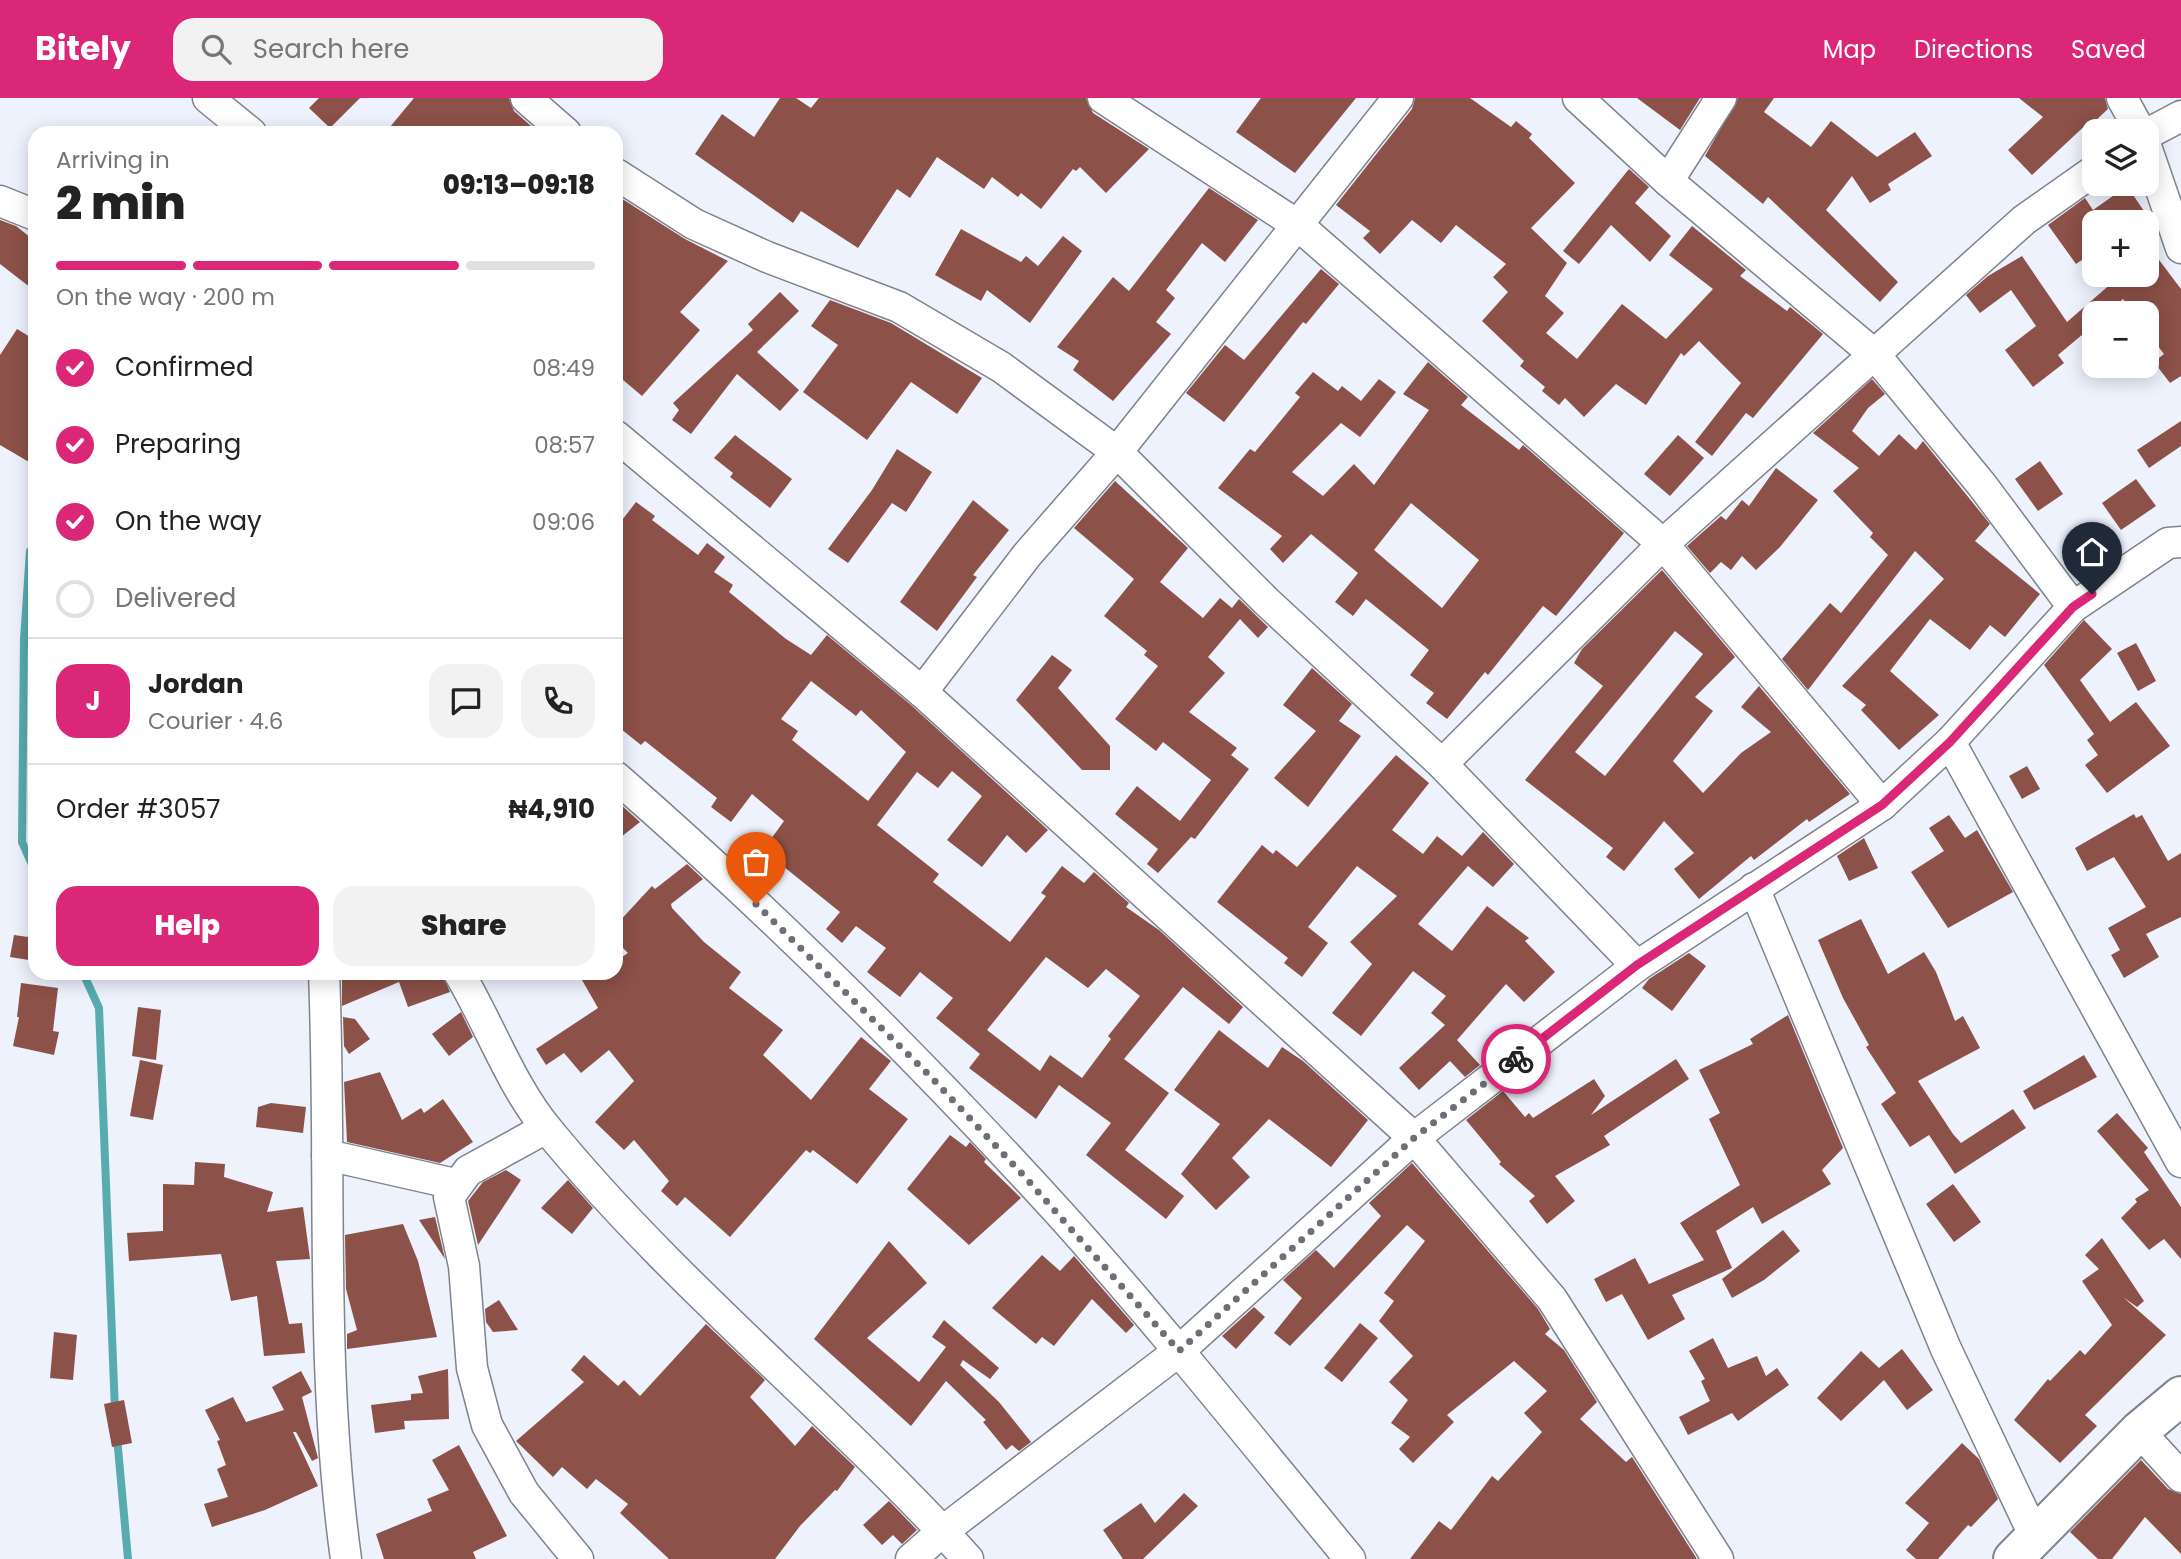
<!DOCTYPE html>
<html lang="en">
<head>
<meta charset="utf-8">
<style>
	:root { --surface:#fff; --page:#f2f2f2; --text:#222; --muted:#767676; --line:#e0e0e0; --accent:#db2777 }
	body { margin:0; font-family:Poppins,sans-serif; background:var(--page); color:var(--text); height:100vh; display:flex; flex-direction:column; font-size:26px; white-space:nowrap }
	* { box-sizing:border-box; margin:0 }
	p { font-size:23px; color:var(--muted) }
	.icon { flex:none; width:38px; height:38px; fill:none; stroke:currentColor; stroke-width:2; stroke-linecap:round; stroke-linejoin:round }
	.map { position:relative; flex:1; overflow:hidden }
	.side { position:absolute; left:28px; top:28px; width:595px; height:854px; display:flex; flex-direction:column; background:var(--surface); border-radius:21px; box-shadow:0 4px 18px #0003 }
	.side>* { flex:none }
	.tools { position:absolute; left:2082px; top:21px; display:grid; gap:14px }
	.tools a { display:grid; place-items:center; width:77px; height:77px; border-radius:14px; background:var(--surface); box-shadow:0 4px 18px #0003; font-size:35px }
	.pin { position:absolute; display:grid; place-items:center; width:60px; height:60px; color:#fff; margin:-72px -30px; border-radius:50% 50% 50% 0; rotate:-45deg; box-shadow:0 0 7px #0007 }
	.pin .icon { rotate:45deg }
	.courier { position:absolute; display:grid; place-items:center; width:70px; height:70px; margin:-35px; border:5px solid #db2777; border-radius:50%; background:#fff; color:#222; box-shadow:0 2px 9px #0007 }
	.headline em { font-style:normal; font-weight:800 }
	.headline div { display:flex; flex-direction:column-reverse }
	.headline { display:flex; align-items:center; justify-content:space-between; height:119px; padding:0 28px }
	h1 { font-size:46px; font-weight:800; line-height:52px }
	.bar { display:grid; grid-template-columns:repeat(4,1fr); gap:10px 7px; align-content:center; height:84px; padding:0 28px }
	.bar i { height:9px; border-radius:5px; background:var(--line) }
	.bar .active { background:var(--accent) }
	.bar p { grid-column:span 4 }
	.line { display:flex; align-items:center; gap:18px; padding:0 28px; border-top:2px solid var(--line) }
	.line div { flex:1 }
	.round { display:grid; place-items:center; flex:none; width:74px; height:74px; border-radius:21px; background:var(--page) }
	ol { padding:0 28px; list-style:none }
	li { display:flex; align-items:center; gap:21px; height:77px }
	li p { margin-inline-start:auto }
	li .icon { padding:7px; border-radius:50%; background:var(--accent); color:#fff; stroke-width:4 }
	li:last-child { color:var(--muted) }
	li i { width:38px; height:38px; border:4px solid var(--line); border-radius:50% }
	.button { display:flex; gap:14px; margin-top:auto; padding:14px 28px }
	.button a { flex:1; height:80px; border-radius:21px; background:var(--accent); color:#fff; font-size:28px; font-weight:800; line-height:80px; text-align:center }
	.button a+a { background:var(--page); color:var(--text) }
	header { display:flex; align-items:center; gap:42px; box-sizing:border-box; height:98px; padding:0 35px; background:var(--accent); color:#fff }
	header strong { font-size:33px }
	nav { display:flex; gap:38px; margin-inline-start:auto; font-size:24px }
	.search { width:490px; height:63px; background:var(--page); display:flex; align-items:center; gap:18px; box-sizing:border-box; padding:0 24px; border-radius:21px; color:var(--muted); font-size:26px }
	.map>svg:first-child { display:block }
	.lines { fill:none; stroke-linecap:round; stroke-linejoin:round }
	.stream { stroke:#58acb0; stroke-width:8 }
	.building { fill:#8c5148; fill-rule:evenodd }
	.street-casing { stroke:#7e838d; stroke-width:33 }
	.secondary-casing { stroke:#7e838d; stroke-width:42 }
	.street { stroke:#fff; stroke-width:30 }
	.secondary { stroke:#fff; stroke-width:38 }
	.done { stroke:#6c6f76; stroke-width:7; stroke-dasharray:0 12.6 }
	.route { stroke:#db2777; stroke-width:9 }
</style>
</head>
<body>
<header>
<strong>Bitely</strong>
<div class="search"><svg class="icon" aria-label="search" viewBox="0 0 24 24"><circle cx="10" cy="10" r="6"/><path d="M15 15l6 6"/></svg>Search here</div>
<nav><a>Map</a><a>Directions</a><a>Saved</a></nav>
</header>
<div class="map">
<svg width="2181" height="1461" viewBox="0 0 2181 1461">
	<rect width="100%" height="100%" fill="#edf2fd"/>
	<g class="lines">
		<g class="stream">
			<polyline points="35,453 30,453 24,541 22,744 35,773"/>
			<polyline points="83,875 99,910 115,1313"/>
			<polyline points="117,1339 128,1461"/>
		</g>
	</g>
	<g class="building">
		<polygon points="319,0 360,0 330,30 309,10"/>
		<polygon points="414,0 509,0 514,13 539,35 385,35"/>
		<polygon points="780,0 796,0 811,10 819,0 1086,0 1093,15 1149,51 1106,95 1080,69 1076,73 1073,71 1041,111 1021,95 1018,99 992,79 984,91 937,59 910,100 897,91 858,150 801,113 793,125 695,56 722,16 754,39"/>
		<polygon points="1261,0 1356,0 1295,75 1236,34"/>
		<polygon points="1415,0 1470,0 1511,29 1516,23 1532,36 1529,40 1575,85 1531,130 1567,165 1545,198 1564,215 1546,235 1577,261 1622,206 1666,241 1713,191 1669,157 1692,128 1746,172 1740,178 1787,213 1790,209 1823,236 1753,320 1746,315 1712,358 1695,344 1741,285 1699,243 1684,258 1681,255 1646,307 1616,286 1584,319 1565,300 1559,307 1542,293 1545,289 1520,268 1524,263 1482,223 1508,194 1493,179 1506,166 1456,127 1441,145 1412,122 1380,156 1363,140 1370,133 1336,107 1412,11"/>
		<polygon points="1637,0 1700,0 1680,32"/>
		<polygon points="1738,0 1774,0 1764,14 1811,49 1831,23 1877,59 1915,34 1932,58 1888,86 1891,92 1870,105 1852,78 1826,112 1898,184 1880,204 1768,99 1763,106 1705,58"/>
		<polygon points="2019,0 2105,0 2108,11 2093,25 2090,23 2032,77 2008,52 2043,19"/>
		<polygon points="1629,71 1649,89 1635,105 1671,138 1650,164 1611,127 1579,166 1563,153"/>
		<polygon points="2127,88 2146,116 2134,124 2095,124 2095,153 2076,166 2048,127 2085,100 2093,112"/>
		<polygon points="1209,90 1258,122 1225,164 1202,145 1166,192 1175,200 1156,224 1171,236 1113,303 1073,272 1079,263 1057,249 1113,179 1129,193"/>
		<polygon points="616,97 685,141 728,163 680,214 700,232 642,298 616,276"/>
		<polygon points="0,122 16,128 35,143 35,193 0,166"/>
		<polygon points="961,131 1021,164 1026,158 1038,168 1063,138 1082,153 1030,225 987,192 981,203 935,177"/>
		<polygon points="2147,146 2181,191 2181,278 2170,285 2154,264 2164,256 2147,234 2147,215 2133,215 2123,201 2107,215 2095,215 2095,226 2058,257 2064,265 2033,289 2005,252 2036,228 2011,192 1980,215 1966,197 1988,178 2022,158 2067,224 2121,177 2147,177"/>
		<polygon points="1321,171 1339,186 1306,226 1303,224 1224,324 1186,295 1225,247 1244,262"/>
		<polygon points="780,194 799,213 757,254 799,292 780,313 737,276 691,336 672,322 679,312 673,305 753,232 748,226"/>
		<polygon points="830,202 891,225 982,280 957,316 911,284 867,342 803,294 838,247 811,228"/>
		<polygon points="17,231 35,242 35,353 29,364 0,347 0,257"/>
		<path d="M1428,264L1468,299L1461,307L1519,352L1523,347L1624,435L1556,518L1543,508L1488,577L1485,574L1447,621L1426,605L1434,595L1410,577L1429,552L1366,501L1353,518L1335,504L1358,475L1311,436L1283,465L1270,451L1282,438L1218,390L1250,351L1255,354L1300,299L1295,295L1313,274L1338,293L1342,288L1361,303L1379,281L1396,294L1360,339L1341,325L1292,374L1323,398L1354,366L1374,387L1429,312L1403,296ZM1411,405L1479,462L1442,510L1374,452Z"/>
		<polygon points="1872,281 1885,296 1868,310 1852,333 1879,358 1899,336 1916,352 1923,343 1990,426 1975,443 2040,496 2005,539 1990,527 1970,552 1930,521 1890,573 1939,617 1899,652 1861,612 1866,607 1842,588 1944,481 1915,453 1808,592 1782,561 1830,505 1841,515 1888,457 1870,439 1873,435 1833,393 1859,370 1813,335"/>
		<polygon points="2181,323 2181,348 2149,370 2137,352"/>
		<polygon points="735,337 792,381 770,410 730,379 733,375 714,360"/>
		<polygon points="1678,337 1704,360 1670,398 1644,376"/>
		<polygon points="897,351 932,374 906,414 892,405 848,465 828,451 872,392"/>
		<polygon points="2040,363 2063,396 2038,413 2015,381"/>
		<polygon points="1776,370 1818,402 1780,449 1756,472 1742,458 1731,472 1721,464 1710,475 1687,448 1721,418 1726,422 1742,402 1749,408"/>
		<polygon points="2136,381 2156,408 2121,432 2102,405"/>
		<polygon points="1115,383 1188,450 1160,484 1203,520 1220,500 1232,510 1239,501 1268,529 1258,540 1240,521 1208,559 1225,575 1189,614 1237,650 1231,657 1249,671 1195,741 1191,739 1158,775 1147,766 1158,751 1115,716 1137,688 1180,723 1211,682 1163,644 1156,653 1115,621 1158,568 1144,557 1147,553 1104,518 1134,481 1074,430"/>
		<polygon points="973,402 1009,432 973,477 977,479 937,533 900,504"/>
		<path d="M636,404L655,418L652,422L698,457L707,445L725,459L714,474L733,487L729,494L786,541L811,557L827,537L911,607L1048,732L1026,755L1007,737L982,769L947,742L982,698L952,673L938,690L917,674L877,727L939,776L933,784L1010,844L1046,798L1041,795L1062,768L1084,785L1094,774L1129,805L1126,809L1159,832L1243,909L1229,926L1183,889L1124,961L1169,995L1125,1052L1184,1098L1166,1121L1086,1057L1111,1025L1059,987L1036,1021L969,970L980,956L936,920L953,900L920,874L900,899L867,874L886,850L856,828L842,845L826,831L840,814L763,752L784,723L752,696L731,724L711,709L717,700L645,643L641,647L616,627V430ZM811,583L856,618L861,612L906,654L868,703L792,642L798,633L781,621ZM1046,859L1088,890L1106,871L1140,898L1108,938L1111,941L1082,980L1050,957L1040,973L987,932Z"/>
		<path d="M1662,472L1735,559L1695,599L1713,613L1673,663L1703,695L1741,655L1771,634L1741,609L1759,588L1850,696L1809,724L1807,721L1754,762L1751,758L1699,801L1674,771L1694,755L1664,723L1624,773L1606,759L1613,750L1525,682L1603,588L1574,565L1582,551ZM1675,533L1703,556L1605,678L1575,654Z"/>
		<polygon points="2084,522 2112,551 2080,582 2110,624 2136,604 2170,648 2107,695 2085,667 2098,657 2087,642 2094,636 2044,567"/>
		<polygon points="2136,545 2156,583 2138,593 2117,555"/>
		<polygon points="1052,557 1072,572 1058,590 1110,648 1110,672 1082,672 1016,602"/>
		<polygon points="1312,570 1352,606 1339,623 1361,638 1308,709 1274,680 1316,633 1283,607"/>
		<polygon points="1396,657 1429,685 1392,732 1423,756 1437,738 1462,758 1483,734 1514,766 1493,789 1468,768 1418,826 1452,853 1487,808 1529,840 1525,843 1555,874 1524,904 1506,886 1457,942 1480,967 1465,979 1450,963 1419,992 1399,970 1445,927 1431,915 1446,898 1413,873 1361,938 1332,915 1372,866 1350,844 1397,798 1357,768 1308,829 1328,845 1302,879 1284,865 1288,860 1217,804 1262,747 1273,756 1276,752 1297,769"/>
		<polygon points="2027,668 2040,691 2022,701 2009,678"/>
		<polygon points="620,706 640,724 616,743 616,709"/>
		<polygon points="2134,716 2136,720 2142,717 2168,763 2181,755 2181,819 2146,836 2159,859 2124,880 2111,857 2120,852 2108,830 2146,809 2114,759 2087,773 2075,750"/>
		<polygon points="1949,717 1965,740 1977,732 2013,794 1948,830 1911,774 1944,753 1929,730"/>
		<polygon points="1864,740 1878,770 1849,783 1837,758"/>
		<polygon points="687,766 703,781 671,806 672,810 704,844 741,874 729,890 783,932 763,957 811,1002 861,939 891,963 869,991 908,1021 857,1086 813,1052 810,1055 806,1052 730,1139 685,1099 677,1108 661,1093 669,1083 634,1042 624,1052 595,1024 634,983 609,952 581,975 564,955 546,967 536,951 598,910 578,875 616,875 616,863 628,855 616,843 616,827 652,788 655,791"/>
		<polygon points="1861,821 1888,876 1924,854 1936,874 1955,923 1963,918 1980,950 1918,983 1953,1036 1961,1045 2013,1011 2026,1030 1955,1076 1929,1037 1910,1049 1881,1006 1896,995 1866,949 1869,947 1843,900 1818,842"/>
		<polygon points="14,837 35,840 35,863 10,859"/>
		<polygon points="1689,855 1706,868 1672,913 1642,890 1649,881"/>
		<polygon points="357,875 442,875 450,894 408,909 399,884 342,908 342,882"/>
		<polygon points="21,885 58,890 53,933 59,934 54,957 13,948 19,919 17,919"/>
		<polygon points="138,909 161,912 156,962 132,958"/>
		<polygon points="461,914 473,939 449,958 432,936"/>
		<polygon points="1788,917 1843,1050 1822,1072 1831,1086 1762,1126 1753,1109 1716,1133 1732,1170 1672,1197 1685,1221 1648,1242 1622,1196 1606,1204 1594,1181 1635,1160 1649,1186 1704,1162 1680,1125 1740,1087 1709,1021 1720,1015 1699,972 1753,946 1750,941"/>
		<polygon points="343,919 355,921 370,941 349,956 344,948"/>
		<polygon points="1219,932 1268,970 1282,949 1303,963 1368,1022 1331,1069 1269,1021 1232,1060 1250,1079 1216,1112 1181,1076 1220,1026 1174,992"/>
		<polygon points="2084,957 2097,979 2034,1012 2023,993"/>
		<polygon points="1676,961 1689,981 1604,1038 1610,1047 1555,1078 1575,1103 1547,1126 1529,1103 1535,1098 1499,1066 1501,1064 1466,1022 1503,993 1525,1019 1529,1015 1533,1020 1594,981 1605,998 1591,1017"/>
		<polygon points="140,962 163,967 153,1022 130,1018"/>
		<polygon points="380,974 402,1022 421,1010 424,1015 443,1001 473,1044 440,1065 347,1044 344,984"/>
		<polygon points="271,1005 306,1009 303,1035 256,1029 258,1009"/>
		<polygon points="2117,1015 2148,1050 2144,1054 2181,1109 2181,1161 2164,1141 2149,1152 2121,1120 2137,1104 2135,1101 2149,1092 2097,1033"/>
		<polygon points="950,1037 966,1049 970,1044 986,1061 984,1064 1021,1100 969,1147 907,1091"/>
		<polygon points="195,1064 225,1066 224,1079 273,1094 267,1114 303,1109 310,1161 276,1163 289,1226 302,1225 305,1255 264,1258 257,1198 231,1203 221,1156 129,1163 127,1135 163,1133 163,1086 194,1087"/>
		<polygon points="1412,1065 1538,1211 1550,1231 1545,1236 1564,1252 1597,1304 1580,1321 1626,1364 1632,1359 1697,1461 1410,1461 1439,1423 1451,1432 1492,1378 1498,1383 1542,1334 1524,1315 1547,1293 1514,1263 1447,1317 1454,1324 1413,1365 1399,1351 1410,1339 1391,1325 1408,1302 1389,1284 1413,1258 1379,1223 1394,1203 1384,1195 1425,1143 1407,1127 1290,1248 1274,1235 1302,1200 1283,1182 1316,1152 1334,1170 1381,1118 1369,1105"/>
		<polygon points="506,1072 521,1082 478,1147 468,1103 483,1084"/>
		<polygon points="568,1082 593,1110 572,1136 541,1110"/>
		<polygon points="1953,1086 1981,1124 1954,1144 1926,1106"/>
		<polygon points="435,1119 445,1161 419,1122"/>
		<polygon points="403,1126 418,1163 437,1239 347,1251 347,1236 357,1232 346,1191 345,1137"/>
		<polygon points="1783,1132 1800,1153 1764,1182 1732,1200 1722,1181"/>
		<polygon points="2102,1140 2144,1203 2137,1209 2123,1199 2166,1237 2085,1317 2097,1328 2060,1365 2014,1322 2048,1281 2050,1283 2080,1252 2085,1257 2112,1227 2082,1183 2099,1171 2085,1157"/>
		<polygon points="889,1143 927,1185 867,1240 919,1284 946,1249 932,1239 944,1222 999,1270 990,1281 963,1262 960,1267 999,1304 1031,1344 1019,1353 1012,1347 1006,1352 983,1324 986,1322 946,1283 911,1328 814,1241"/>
		<polygon points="1042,1157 1060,1173 1074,1158 1134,1227 1126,1235 1092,1201 1054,1248 1042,1239 1036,1246 992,1210"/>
		<polygon points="499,1202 518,1232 493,1234 486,1224 485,1211"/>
		<polygon points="1254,1209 1265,1219 1236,1251 1222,1238"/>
		<polygon points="1360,1225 1378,1240 1342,1284 1324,1270"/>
		<polygon points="706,1226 765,1282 750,1299 795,1348 812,1328 855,1369 837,1393 835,1392 800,1428 775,1461 669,1461 620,1415 628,1406 596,1381 587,1391 562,1369 553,1379 516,1343 584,1284 571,1272 584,1257 618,1288 624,1282 640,1298"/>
		<polygon points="54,1234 77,1237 73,1282 50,1280"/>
		<polygon points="1713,1240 1728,1270 1757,1258 1766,1278 1777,1270 1789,1287 1738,1323 1732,1315 1688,1337 1679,1319 1710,1303 1701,1283 1705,1281 1689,1253"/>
		<polygon points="1902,1251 1933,1292 1907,1312 1884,1282 1841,1323 1817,1300 1861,1253 1879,1270"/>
		<polygon points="448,1271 449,1321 404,1323 405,1331 375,1335 371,1307 411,1302 411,1296 423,1295 418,1278"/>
		<polygon points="301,1273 312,1294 302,1299 318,1360 312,1363 296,1334 293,1334 318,1388 265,1412 212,1429 204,1406 228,1399 217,1371 226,1367 217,1343 220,1342 205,1312 233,1299 246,1324 284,1312 272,1289"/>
		<polygon points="124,1302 132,1345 112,1349 104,1306"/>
		<polygon points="1962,1345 1979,1361 1998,1401 1971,1429 1968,1427 1938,1461 1916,1461 1906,1452 1929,1425 1905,1405"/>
		<polygon points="459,1347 507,1438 473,1454 476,1461 384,1461 376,1436 432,1413 427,1401 449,1392 432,1362"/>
		<polygon points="2141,1362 2168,1391 2181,1396 2181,1456 2145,1419 2112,1461 2098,1461 2070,1434"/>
		<polygon points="1184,1395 1198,1408 1143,1461 1123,1461 1103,1432 1141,1405 1155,1425"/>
		<polygon points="889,1403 917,1432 902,1446 893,1437 882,1447 863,1427"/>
	</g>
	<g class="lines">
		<defs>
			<g id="street">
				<polyline points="208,0 251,35"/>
				<polyline points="526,0 566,35"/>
				<polyline points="1103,0 1299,128 1663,446 1882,707"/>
				<polyline points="1578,0 1668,83 1875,257 1982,387 2073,509"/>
				<polyline points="2122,0 2140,33"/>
				<polyline points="2147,36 2181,18"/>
				<polyline points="2147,51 2181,150"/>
				<polyline points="616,76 694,126 767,159 899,209 1001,269 1117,354 1266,503 1442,666 1637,868"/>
				<polyline points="1668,83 1721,0"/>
				<polyline points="0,103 35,117"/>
				<polyline points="616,338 922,594 1414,1040 1552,1201 1718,1461"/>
				<polyline points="922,594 1027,457 1117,354 1398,0"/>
				<polyline points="1950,644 2181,1064"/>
				<polyline points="1442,666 1663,446 2024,122 2095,72"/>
				<path d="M616,679C773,816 922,964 1062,1118C1162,1229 1255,1346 1350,1461"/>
				<polyline points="1754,790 1946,1251 2035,1439"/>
				<path d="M324,875C332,1070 319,1267 346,1461"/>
				<path d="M459,875C489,925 511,988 548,1032C675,1187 834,1313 968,1461"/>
				<polyline points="546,1030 468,1073 449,1099 464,1168 472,1270 487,1327 524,1395 578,1461"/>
				<polyline points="327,1057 455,1086"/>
				<polyline points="2139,1333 2181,1379"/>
				<polyline points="911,1461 943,1433 1179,1253 1414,1040 1637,868 1882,707 1950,644 2073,509 2168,445 2181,444"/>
			</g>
			<polyline id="secondary" points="2013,1461 2139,1333 2181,1298"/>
		</defs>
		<use href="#street" class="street-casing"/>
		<use href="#secondary" class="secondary-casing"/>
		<use href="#street" class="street"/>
		<use href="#secondary" class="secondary"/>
	</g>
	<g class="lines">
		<polyline class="done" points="756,806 932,980 1025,1079 1179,1253 1414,1040 1516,961"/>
		<polyline class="route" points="1516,961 1637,867 1882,707 1950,644 2073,509 2092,496"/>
	</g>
</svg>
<div class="tools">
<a><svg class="icon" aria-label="layers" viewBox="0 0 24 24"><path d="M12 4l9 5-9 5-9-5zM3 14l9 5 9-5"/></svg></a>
<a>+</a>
<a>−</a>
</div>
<div class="pin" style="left:756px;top:806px;background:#ea580c"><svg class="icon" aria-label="bag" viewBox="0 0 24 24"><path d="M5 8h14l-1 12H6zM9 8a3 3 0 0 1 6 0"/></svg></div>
<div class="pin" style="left:2092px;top:496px;background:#1f2937"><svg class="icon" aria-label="home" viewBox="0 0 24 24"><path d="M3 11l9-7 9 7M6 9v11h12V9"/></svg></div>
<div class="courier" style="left:1516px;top:961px"><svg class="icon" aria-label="bike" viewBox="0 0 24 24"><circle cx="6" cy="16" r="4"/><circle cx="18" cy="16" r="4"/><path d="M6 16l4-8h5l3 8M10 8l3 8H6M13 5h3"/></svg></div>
<section class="side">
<div class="headline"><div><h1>2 min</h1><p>Arriving in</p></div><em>09:13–09:18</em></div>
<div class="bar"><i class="active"></i><i class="active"></i><i class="active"></i><i></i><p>On the way · 200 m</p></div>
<ol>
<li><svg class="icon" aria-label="check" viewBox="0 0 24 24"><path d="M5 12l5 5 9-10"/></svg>Confirmed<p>08:49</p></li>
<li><svg class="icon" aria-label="check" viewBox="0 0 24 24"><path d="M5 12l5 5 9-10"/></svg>Preparing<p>08:57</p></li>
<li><svg class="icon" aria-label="check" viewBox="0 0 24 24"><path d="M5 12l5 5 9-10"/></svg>On the way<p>09:06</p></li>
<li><i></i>Delivered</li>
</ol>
<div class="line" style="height:126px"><b class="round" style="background:var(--accent);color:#fff">J</b><div><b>Jordan</b><p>Courier · 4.6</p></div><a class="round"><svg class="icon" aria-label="chat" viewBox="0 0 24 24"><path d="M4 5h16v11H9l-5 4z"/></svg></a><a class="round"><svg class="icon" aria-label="phone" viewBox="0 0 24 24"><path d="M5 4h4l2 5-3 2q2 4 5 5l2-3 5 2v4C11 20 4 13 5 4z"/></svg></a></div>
<div class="line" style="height:91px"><div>Order #3057</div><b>₦4,910</b></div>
<div class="button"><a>Help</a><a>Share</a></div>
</section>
</div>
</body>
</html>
